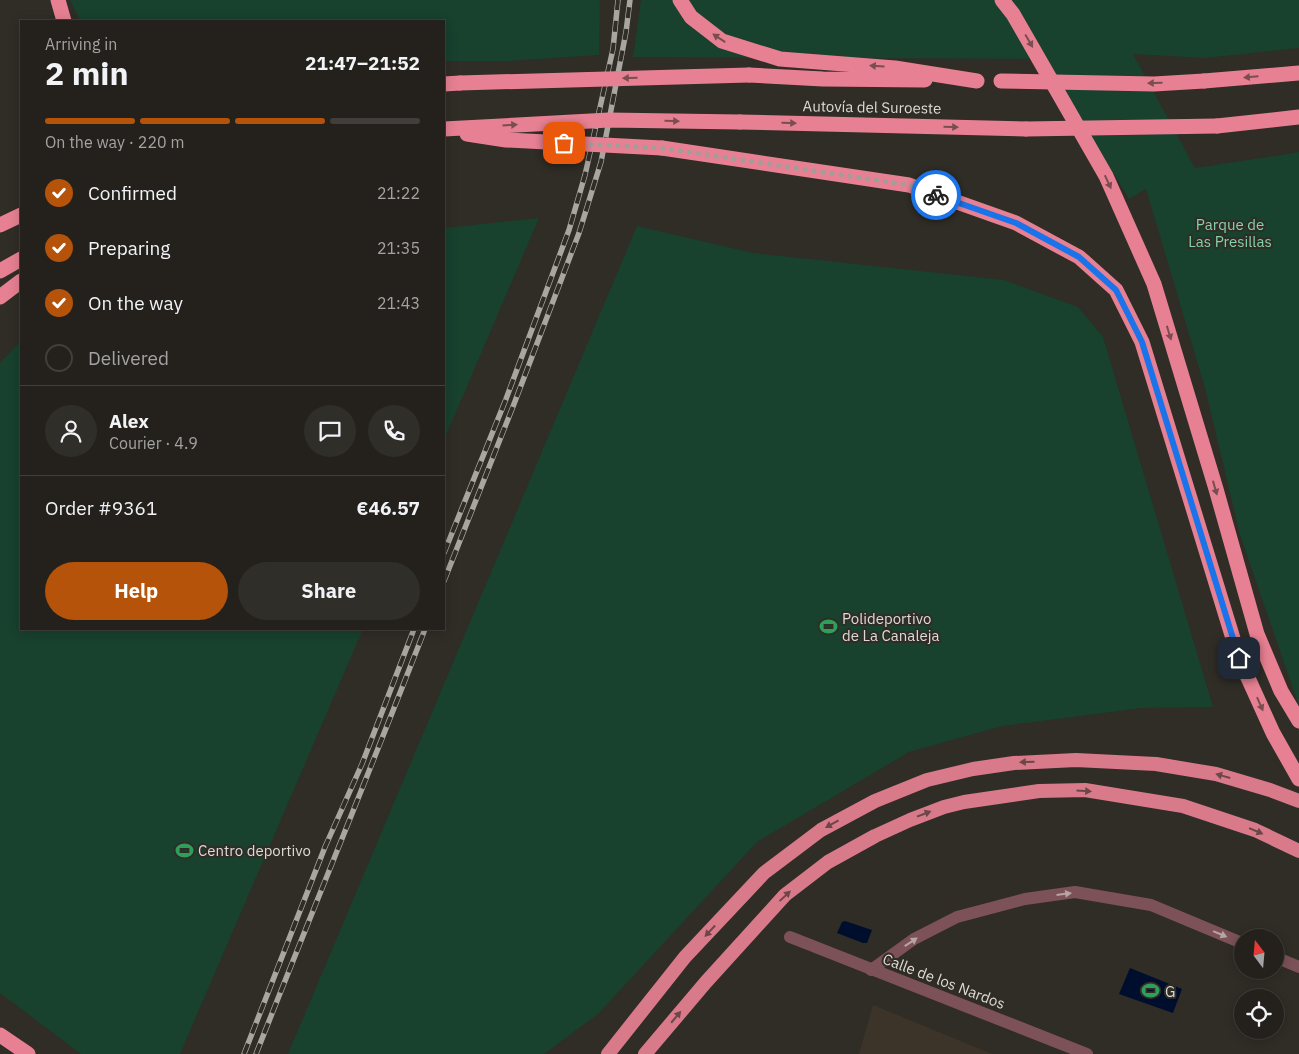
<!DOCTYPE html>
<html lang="en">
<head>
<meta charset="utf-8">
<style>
	:root { --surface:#24211c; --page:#302e29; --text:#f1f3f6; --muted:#a3a3a3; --line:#413e3b; --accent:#b45309 }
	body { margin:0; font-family:"IBM Plex Sans",sans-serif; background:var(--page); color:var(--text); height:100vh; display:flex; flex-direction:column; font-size:19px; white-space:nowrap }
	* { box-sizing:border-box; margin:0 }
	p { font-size:16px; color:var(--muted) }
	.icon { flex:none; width:28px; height:28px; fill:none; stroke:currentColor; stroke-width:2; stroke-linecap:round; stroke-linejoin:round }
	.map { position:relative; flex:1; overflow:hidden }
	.drawer { position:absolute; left:20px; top:20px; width:425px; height:610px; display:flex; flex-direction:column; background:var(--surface); border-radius:0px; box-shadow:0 2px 12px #0003,0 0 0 1px var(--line) }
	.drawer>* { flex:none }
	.needle { width:32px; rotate:344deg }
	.fabs { position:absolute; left:1234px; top:929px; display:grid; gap:10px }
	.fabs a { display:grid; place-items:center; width:50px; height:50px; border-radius:50%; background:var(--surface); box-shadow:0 2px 12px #0003,0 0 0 1px var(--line); font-size:25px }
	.pin { position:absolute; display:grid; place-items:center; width:42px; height:42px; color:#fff; margin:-21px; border-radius:10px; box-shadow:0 2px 8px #0006 }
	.courier { position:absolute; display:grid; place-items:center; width:50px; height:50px; margin:-25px; border:4px solid #1a73e8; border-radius:50%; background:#fff; color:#222; box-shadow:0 1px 6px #0007 }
	.headline em { font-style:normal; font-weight:700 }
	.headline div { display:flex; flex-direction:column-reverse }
	.headline { display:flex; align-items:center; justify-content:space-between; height:85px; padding:0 25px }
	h1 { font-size:32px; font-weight:700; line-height:38px }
	.bar { display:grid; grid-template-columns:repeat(4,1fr); gap:8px 5px; align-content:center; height:60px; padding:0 25px }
	.bar i { height:6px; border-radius:4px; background:var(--line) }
	.bar .selected { background:var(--accent) }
	.bar p { grid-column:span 4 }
	.line { display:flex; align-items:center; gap:12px; padding:0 25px; border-top:1px solid var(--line) }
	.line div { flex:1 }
	.round { display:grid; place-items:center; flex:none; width:52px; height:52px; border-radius:26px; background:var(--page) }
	ol { padding:0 25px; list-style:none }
	li { display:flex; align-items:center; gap:15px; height:55px }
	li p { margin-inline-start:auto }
	li .icon { padding:5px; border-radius:50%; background:var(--accent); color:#fff; stroke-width:4 }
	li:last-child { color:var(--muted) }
	li i { width:28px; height:28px; border:2px solid var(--line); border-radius:50% }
	.cta { display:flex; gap:10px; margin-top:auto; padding:10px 25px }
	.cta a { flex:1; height:58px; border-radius:30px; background:var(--accent); color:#fff; font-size:20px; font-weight:700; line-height:58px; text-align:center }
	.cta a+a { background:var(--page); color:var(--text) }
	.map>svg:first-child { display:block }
	.built { fill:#3c3429 }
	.green { fill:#18412e }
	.water { fill:#000e2e }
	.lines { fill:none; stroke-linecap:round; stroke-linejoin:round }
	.minor { stroke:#7c5158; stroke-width:12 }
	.trunk { stroke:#d87a8a; stroke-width:14 }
	.motorway { stroke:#e78092; stroke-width:15 }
	.rail-casing { stroke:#a9a6a1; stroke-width:5.5 }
	.rail { stroke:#302c26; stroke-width:4; stroke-dasharray:11; stroke-linecap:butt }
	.motorway-bridge { stroke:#e78092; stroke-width:15 }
	.oneway { fill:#794e51 }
	.oneway2 { fill:#6b4749 }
	.oneway3 { fill:#b7a4a4 }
	.done { stroke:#a19e99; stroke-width:5; stroke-dasharray:0 9 }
	.route { stroke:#1a73e8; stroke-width:6 }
	.labels { text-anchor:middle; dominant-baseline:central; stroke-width:4; stroke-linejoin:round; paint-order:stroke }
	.street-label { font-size:15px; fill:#dedbd7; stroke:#302c26 }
	.park-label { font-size:15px; fill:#83d2a9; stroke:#302c26 }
	.poi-label { font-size:15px; fill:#dedbd7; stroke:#302c26; text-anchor:start }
</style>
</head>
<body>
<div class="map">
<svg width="1299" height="1054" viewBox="0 0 1299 1054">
	<rect width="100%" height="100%" fill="#302c26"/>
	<polygon class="built" points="873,1005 992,1054 859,1054"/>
	<g class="green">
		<polygon points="70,0 600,0 599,55 508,61 444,61 444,21 80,21"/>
		<polygon points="641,0 1299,0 1299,48 1205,58 1133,54 1195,168 1299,152 1299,706 1240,535 1205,388 1146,189 1129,199 1045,59 633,57"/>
		<polygon points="539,218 444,440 444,228"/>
		<polygon points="637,226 753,253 1004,280 1078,307 1103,337 1213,707 1142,708 1002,726 909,752 757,842 598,1014 544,1054 288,1054"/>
		<polygon points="21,341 21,629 363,629 180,1054 81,1054 0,993 0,363"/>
	</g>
	<g class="water">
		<polygon points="845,921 872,930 867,943 863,943 837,933 842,922"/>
		<polygon points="1130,968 1182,989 1173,1013 1119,994"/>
	</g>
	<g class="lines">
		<g class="minor">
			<polyline points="790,937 1087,1054"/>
			<polyline points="1275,957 1299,967"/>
			<polyline points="871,970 914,939 957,917 1025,899 1075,892 1151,905 1242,943"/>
		</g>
		<g class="trunk">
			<polyline points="608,1054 685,957 764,873 821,830 875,801 927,780 973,769 1014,763 1076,760 1156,764 1216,774 1270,790 1299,801"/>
			<polyline points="645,1054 706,982 785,895 828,862 875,836 910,820 944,807 964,802 1039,791 1085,790 1183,806 1255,830 1299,851"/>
		</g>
		<g class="motorway">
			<polyline points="58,0 64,21"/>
			<polyline points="680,0 691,17 722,41 780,59 895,68 977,81"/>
			<polyline points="1002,0 1013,14 1106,176 1154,284 1216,489 1257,634 1281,691 1299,721"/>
			<polyline points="749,75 823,79 925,80"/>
			<polyline points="1204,81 1299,73"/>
			<polyline points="444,84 460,83"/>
			<polyline points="740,122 1026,129"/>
			<polyline points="1217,126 1299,117"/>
			<polyline points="662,148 909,185 1016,223 1079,257 1116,290 1142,342 1239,658 1273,733 1299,779"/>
			<polyline points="0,225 21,215"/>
			<polyline points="0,271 21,259"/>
			<polyline points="0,297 21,281"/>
			<polyline points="0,1035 28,1054"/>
		</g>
		<defs>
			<g id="rail">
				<polyline points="444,553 506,399 569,230 585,175 613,49 618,0"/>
				<polyline points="444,581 514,404 579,233 601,162 626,32 630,0"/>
				<polyline points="244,1054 325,847 362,764 414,629"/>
				<path d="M256,1054C312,912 370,771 425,629"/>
			</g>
		</defs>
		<use href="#rail" class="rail-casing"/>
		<use href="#rail" class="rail"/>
		<g class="motorway-bridge">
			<polyline points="1001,81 1154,84 1204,81"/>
			<polyline points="460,83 749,75"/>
			<polyline points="444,129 609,120 740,122"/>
			<polyline points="1026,129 1217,126"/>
			<polyline points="467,134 506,140 662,148"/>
		</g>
	</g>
	<defs><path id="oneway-solid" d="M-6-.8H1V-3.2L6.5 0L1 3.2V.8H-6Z" transform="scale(1.25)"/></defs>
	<g class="oneway">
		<use href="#oneway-solid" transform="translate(719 38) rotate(-147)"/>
		<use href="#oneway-solid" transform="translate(1029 41) rotate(60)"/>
		<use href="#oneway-solid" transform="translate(877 66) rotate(-176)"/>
		<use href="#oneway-solid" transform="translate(1251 77) rotate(175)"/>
		<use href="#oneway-solid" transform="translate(630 78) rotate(179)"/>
		<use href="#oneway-solid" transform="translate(1155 83) rotate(179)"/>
		<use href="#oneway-solid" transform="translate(672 121) rotate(1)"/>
		<use href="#oneway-solid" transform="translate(789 123) rotate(1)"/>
		<use href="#oneway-solid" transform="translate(510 125) rotate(-3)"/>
		<use href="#oneway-solid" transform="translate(951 127) rotate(1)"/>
		<use href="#oneway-solid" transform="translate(1108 182) rotate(65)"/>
		<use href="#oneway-solid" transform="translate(1169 333) rotate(73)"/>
		<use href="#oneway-solid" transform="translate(1215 488) rotate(74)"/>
		<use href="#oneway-solid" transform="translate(1260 704) rotate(66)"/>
	</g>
	<g class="oneway2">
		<use href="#oneway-solid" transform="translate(1027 762) rotate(178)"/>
		<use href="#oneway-solid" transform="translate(1223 776) rotate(-164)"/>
		<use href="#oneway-solid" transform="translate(1084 791) rotate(3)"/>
		<use href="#oneway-solid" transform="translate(924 814) rotate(-21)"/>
		<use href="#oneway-solid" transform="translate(832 824) rotate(151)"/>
		<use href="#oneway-solid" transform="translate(1256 831) rotate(23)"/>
		<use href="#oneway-solid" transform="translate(785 896) rotate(-43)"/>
		<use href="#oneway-solid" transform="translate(710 931) rotate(133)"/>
		<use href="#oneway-solid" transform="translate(676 1017) rotate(-50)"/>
	</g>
	<g class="oneway3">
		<use href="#oneway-solid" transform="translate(1064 894) rotate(-7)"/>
		<use href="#oneway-solid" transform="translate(1220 934) rotate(23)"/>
		<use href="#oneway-solid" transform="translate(911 942) rotate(-33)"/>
	</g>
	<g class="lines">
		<polyline class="done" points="564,143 662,148 909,185 936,195"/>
		<polyline class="route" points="936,195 1016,223 1079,257 1116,290 1142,342 1239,658"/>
	</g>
	<defs>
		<symbol id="stadium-bare" viewBox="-9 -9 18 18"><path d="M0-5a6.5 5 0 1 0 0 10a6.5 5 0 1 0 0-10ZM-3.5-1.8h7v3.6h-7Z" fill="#2e9e5b" stroke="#302c26" stroke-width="2.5" paint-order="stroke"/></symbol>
	</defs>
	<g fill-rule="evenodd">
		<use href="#stadium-bare" x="816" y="614" width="25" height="25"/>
		<use href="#stadium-bare" x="172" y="838" width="25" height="25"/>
		<use href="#stadium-bare" x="1138" y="978" width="25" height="25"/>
	</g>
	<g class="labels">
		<g class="street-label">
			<text transform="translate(872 107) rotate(1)">Autovía del Suroeste</text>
			<text transform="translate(944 981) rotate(21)">Calle de los Nardos</text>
		</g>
		<g class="park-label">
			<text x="1230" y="224">Parque de<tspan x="1230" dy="17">Las Presillas</tspan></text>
		</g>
		<g class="poi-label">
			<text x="842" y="618">Polideportivo<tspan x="842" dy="17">de La Canaleja</tspan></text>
			<text x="198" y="850">Centro deportivo</text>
			<text x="1165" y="991">G</text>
		</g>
	</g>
</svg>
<div class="fabs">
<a><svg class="needle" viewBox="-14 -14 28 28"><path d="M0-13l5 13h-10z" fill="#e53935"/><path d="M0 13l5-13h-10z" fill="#a3a3a3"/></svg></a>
<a><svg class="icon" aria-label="locate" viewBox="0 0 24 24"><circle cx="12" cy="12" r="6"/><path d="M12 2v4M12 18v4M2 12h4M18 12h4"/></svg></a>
</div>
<div class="pin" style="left:564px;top:143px;background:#ea580c"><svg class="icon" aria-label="bag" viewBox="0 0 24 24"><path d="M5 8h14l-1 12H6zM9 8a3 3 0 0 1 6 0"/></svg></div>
<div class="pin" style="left:1239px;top:658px;background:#1f2937"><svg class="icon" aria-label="home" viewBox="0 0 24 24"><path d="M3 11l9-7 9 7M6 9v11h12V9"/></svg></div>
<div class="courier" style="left:936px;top:195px"><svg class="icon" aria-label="bike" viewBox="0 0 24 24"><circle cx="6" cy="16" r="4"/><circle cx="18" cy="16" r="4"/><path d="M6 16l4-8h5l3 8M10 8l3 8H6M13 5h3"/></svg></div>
<section class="drawer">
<div class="headline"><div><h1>2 min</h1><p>Arriving in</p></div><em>21:47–21:52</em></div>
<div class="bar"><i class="selected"></i><i class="selected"></i><i class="selected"></i><i></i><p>On the way · 220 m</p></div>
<ol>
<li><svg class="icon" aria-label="check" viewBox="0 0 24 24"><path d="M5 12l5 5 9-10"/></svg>Confirmed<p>21:22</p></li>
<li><svg class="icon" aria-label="check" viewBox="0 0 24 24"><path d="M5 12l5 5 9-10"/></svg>Preparing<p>21:35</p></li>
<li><svg class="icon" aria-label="check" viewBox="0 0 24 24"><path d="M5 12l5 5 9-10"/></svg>On the way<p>21:43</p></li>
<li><i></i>Delivered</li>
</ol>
<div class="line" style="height:90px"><a class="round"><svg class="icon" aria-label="person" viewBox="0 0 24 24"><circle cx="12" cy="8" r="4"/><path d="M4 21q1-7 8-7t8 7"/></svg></a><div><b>Alex</b><p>Courier · 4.9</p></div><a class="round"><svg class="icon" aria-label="chat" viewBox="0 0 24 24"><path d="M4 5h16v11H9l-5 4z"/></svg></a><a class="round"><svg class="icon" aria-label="phone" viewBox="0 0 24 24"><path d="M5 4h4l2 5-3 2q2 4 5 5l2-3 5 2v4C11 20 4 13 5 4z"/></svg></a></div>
<div class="line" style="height:65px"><div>Order #9361</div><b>€46.57</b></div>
<div class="cta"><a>Help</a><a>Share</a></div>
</section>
</div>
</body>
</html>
